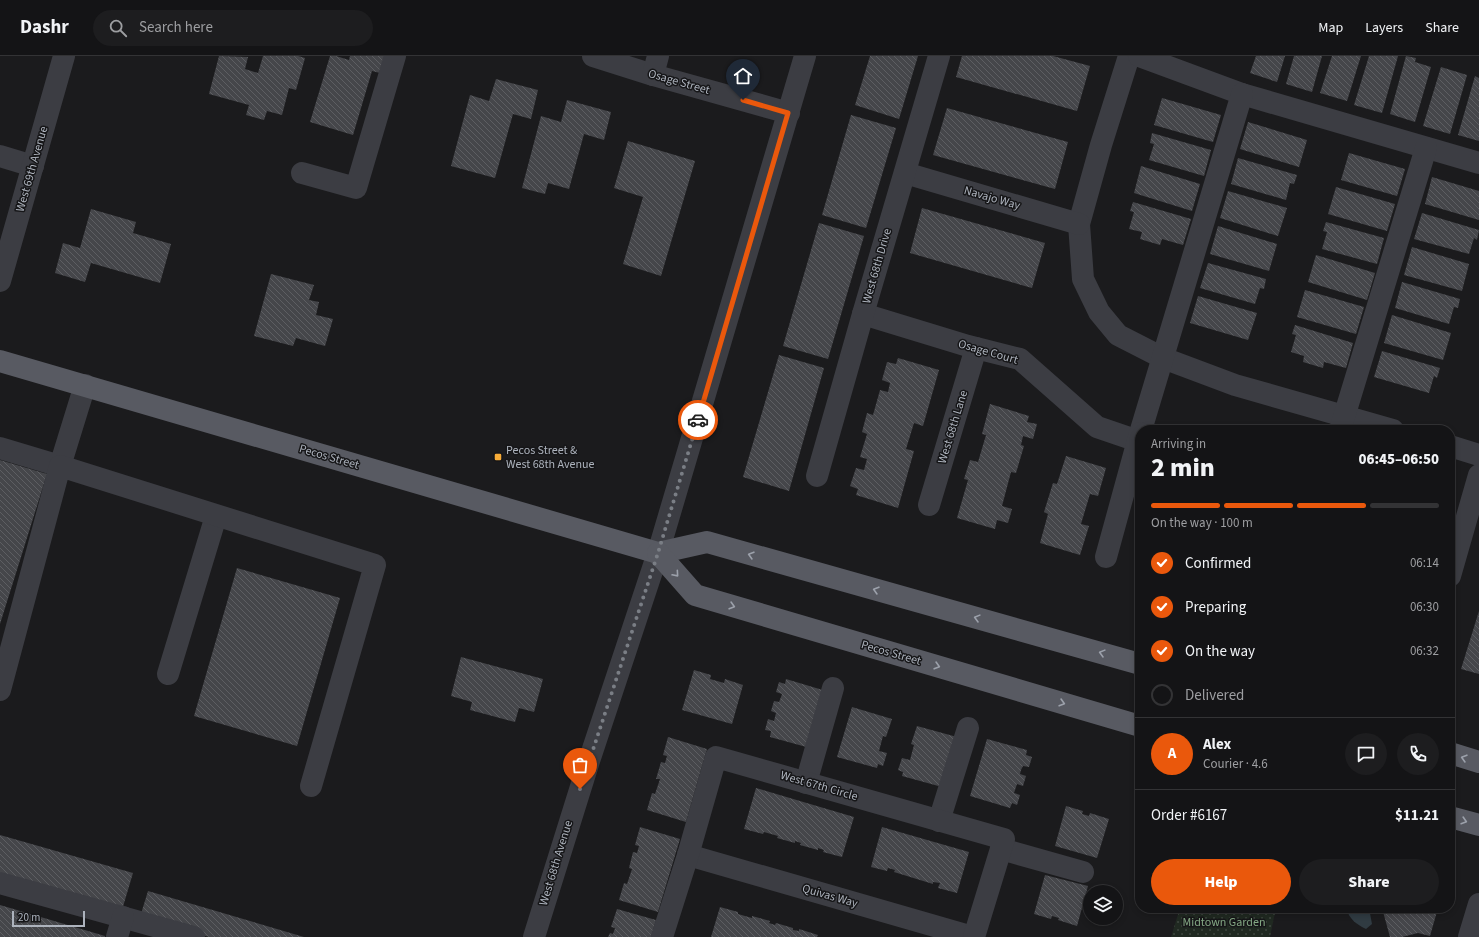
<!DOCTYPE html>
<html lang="en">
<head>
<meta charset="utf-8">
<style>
	:root { --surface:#141416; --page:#1d1d1f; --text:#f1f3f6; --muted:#9d9ea1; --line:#333335; --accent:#ea580c }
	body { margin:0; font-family:"Source Sans 3",sans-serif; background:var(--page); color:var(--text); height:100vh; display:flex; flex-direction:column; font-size:15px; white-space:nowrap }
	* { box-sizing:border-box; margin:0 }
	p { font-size:13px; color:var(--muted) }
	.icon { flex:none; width:22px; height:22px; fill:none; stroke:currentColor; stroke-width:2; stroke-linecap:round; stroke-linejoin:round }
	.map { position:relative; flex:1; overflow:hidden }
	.side { position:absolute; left:1135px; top:369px; width:320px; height:488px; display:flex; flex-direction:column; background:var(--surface); border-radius:16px; box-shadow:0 2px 6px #0003,0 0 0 1px var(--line) }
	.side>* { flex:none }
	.tools { position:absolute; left:1083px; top:829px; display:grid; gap:8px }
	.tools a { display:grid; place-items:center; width:40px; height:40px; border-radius:50%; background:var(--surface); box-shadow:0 2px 6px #0003,0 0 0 1px var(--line); font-size:20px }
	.scale { position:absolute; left:12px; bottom:10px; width:73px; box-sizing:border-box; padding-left:4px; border:2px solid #adb3bd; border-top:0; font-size:11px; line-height:14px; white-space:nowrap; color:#adb3bd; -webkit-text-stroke:3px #161618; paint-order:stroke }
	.pin { position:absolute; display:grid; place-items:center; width:34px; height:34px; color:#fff; margin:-41px -17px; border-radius:50% 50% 50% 0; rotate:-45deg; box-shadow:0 0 4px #0007 }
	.pin .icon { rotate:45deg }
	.courier { position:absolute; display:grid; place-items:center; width:40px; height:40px; margin:-20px; border:3px solid #ea580c; border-radius:50%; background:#fff; color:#222; box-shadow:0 1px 5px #0007 }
	.overview em { font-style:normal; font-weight:800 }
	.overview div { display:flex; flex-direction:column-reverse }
	.overview { display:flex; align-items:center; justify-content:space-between; height:68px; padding:0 16px }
	h1 { font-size:26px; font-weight:800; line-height:30px }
	.bar { display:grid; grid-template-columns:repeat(4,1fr); gap:6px 4px; align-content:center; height:48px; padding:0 16px }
	.bar i { height:5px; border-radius:3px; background:var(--line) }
	.bar .selected { background:var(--accent) }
	.bar p { grid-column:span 4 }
	.line { display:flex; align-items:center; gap:10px; padding:0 16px; border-top:1px solid var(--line) }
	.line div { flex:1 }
	.round { display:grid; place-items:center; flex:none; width:42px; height:42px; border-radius:21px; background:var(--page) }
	ol { padding:0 16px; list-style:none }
	li { display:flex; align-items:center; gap:12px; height:44px }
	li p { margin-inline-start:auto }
	li .icon { padding:4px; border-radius:50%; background:var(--accent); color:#fff; stroke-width:4 }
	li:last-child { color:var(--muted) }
	li i { width:22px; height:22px; border:2px solid var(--line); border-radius:50% }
	.cta { display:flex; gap:8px; margin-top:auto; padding:8px 16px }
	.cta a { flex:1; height:46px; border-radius:24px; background:var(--accent); color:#fff; font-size:16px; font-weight:800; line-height:46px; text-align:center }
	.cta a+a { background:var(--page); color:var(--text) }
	header { display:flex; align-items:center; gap:24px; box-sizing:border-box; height:56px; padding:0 20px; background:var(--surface); border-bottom:1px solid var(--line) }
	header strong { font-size:19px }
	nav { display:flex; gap:22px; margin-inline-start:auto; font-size:14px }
	.search { width:280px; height:36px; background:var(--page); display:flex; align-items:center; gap:10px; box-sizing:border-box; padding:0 14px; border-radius:22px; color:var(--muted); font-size:15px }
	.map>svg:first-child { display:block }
	.grass { fill:url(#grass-dots) }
	.water { fill:#303b42 }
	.building { fill:url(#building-back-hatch) }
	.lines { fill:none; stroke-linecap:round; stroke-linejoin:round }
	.minor { stroke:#3c3d43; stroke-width:22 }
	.major { stroke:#585a62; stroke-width:22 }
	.oneway { stroke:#9ca1ab }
	.done { stroke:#7a7e85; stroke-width:4; stroke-dasharray:0 7.2 }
	.route { stroke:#ea580c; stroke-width:5 }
	.poi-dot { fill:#f8ac38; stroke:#161618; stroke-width:1.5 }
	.labels { text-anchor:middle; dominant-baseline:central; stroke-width:3; stroke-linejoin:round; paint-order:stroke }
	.street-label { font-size:12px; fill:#adb3bd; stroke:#161618 }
	.poi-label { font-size:12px; fill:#adb3bd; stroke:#161618; text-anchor:start }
	.park-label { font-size:12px; fill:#84a884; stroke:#161618 }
</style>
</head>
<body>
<header>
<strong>Dashr</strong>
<div class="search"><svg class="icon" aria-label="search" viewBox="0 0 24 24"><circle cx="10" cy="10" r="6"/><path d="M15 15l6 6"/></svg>Search here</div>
<nav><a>Map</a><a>Layers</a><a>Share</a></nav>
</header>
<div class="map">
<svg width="1479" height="881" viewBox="0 0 1479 881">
	<defs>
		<pattern id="grass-dots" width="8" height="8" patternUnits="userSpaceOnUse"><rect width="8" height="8" fill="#202921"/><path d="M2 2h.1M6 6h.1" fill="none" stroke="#3e463f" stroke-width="1.8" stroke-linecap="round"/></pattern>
		<pattern id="building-back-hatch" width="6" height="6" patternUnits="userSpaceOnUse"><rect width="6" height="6" fill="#45464a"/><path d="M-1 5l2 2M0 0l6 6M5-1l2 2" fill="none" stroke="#5d5e62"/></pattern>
	</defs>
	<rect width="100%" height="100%" fill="#1b1b1d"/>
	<polygon class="grass" points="1180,852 1277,852 1274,861 1270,881 1171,881"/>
	<path class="water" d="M1346,852H1369L1372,868L1366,873C1356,868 1350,864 1346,852Z"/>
	<g class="building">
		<polygon points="219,0 248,1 245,13 258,17 263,0 298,0 305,2 296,34 289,32 282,59 267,55 264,64 246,59 249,49 209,38"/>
		<polygon points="330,0 336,0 349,4 350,0 389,0 384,18 372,15 353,79 310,66"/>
		<polygon points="870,0 918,0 899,63 855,49"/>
		<polygon points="962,0 1053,0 1090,10 1077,55 956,21"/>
		<polygon points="1256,0 1285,0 1277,26 1250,17"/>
		<polygon points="1294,0 1322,0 1312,36 1286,28"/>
		<polygon points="1332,0 1361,0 1347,45 1320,37"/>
		<polygon points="1369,0 1398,0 1382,57 1354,49"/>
		<polygon points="1406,0 1416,2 1415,6 1431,11 1415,66 1390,58"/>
		<polygon points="1441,11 1467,19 1450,78 1423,70"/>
		<polygon points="1475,20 1479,22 1479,85 1458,79"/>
		<polygon points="496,23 538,34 531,63 513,58 495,122 451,110 470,39 489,45"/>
		<polygon points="1162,42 1221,59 1213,86 1154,69"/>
		<polygon points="567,44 611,56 604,84 584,78 569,133 548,127 545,138 522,132 541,60 561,66"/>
		<polygon points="947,52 1068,86 1055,133 933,99"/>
		<polygon points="851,59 896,72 866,172 822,159"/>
		<polygon points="1248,66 1307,84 1299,111 1240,93"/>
		<polygon points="1152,77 1211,94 1204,120 1149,104 1154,88 1150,87"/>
		<polygon points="628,85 695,105 661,220 623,208 643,141 614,132"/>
		<polygon points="1349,97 1405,113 1397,140 1341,124"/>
		<polygon points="1238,102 1297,119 1294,128 1290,127 1286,144 1231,128"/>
		<polygon points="1141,110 1200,128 1192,155 1134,137"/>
		<polygon points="1432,121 1479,135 1479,164 1425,148"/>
		<polygon points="1336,131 1395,148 1387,175 1328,158"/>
		<polygon points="1228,135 1287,152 1278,180 1220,162"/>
		<polygon points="1133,146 1191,163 1183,189 1162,183 1160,189 1140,183 1142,176 1129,173 1134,156 1130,155"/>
		<polygon points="922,152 1045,187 1032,232 910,197"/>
		<polygon points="91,153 136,166 133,177 171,188 160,227 91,207 85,226 55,217 63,187 80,192"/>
		<polygon points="1422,157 1479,174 1477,184 1474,182 1469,198 1414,183"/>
		<polygon points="1326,166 1384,182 1377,208 1322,193 1327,176 1323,175"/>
		<polygon points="819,167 864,180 828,303 783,290"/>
		<polygon points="1218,170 1277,188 1269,215 1210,198"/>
		<polygon points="1412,191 1469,208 1462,235 1404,219"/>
		<polygon points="1316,199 1375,217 1367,244 1308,226"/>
		<polygon points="1208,207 1266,223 1264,233 1260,232 1255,248 1200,232"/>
		<polygon points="271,218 314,229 309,244 319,246 316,259 333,263 325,290 296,282 293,290 254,280"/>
		<polygon points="1402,226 1460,243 1458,252 1454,251 1449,268 1395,252"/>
		<polygon points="1305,234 1364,251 1356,278 1297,261"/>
		<polygon points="1198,240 1257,257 1248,284 1190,267"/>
		<polygon points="1392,259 1451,277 1443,304 1384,287"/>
		<polygon points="1295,269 1353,287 1346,312 1324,306 1323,312 1303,306 1304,300 1291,296 1296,279 1292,278"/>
		<polygon points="1382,295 1440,312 1437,322 1434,320 1429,337 1374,321"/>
		<polygon points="779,299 824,312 789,435 743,421"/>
		<polygon points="898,302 939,314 923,370 914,367 906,393 914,395 898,452 856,439 858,433 850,430 856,412 864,414 867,403 860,401 867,378 862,376 867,357 873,359 880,334 888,336 890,327 882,324 887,306 896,308"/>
		<polygon points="990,348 1029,360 1027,366 1037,368 1033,383 1023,380 1021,389 1024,390 1016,417 1011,416 1002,450 1012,453 1008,467 997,464 995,473 957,462 968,424 964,423 970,404 978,406 986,379 982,378"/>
		<polygon points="1066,400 1106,412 1098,440 1090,438 1081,468 1089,470 1080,499 1040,487 1048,458 1044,456 1053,427 1057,428"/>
		<polygon points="0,404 47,418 0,568"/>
		<polygon points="1140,496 1140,515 1135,513"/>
		<polygon points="237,512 340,542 297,690 194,660"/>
		<polygon points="1479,555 1479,618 1461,613"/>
		<polygon points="461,601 543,623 534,656 519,652 515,666 470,654 472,646 451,640"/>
		<polygon points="694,614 711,619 710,623 724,627 725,623 743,629 732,668 682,654"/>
		<polygon points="786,623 826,635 810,692 770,681 771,675 765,674 768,663 774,665 776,657 771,655 774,645 779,646 781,641 782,638 776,636 779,626 785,628"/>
		<polygon points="852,651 892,663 886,681 883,680 879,695 887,697 883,710 878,708 877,712 837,701"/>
		<polygon points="917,670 957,681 942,731 902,720 903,716 898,714 902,702 910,704 914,689 911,688"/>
		<polygon points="668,681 707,693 686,766 647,754 652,737 655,738 660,723 656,723 661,706 665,707 667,700 663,699"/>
		<polygon points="987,683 1027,694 1026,699 1032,701 1029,711 1023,710 1021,714 1020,718 1026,720 1023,730 1017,728 1014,737 1020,739 1017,749 1012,747 1010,752 970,740"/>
		<polygon points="756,732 854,761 842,801 823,796 824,794 818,792 818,794 800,789 801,787 795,785 795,787 777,782 778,780 764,776 763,778 744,773"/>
		<polygon points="1066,750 1083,755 1082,758 1089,760 1090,757 1109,763 1097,802 1055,790"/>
		<polygon points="640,771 680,783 658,856 619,844 624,827 627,828 632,813 629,812 633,796 637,797 639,790 635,789"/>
		<polygon points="882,771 969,796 957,837 938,832 940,827 933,826 933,828 894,816 895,814 888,812 887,815 871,811"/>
		<polygon points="0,779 133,817 122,854 0,819"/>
		<polygon points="1450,813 1456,835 1450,837"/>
		<polygon points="1045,819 1088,830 1077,870 1058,864 1059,862 1052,860 1051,863 1034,858"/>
		<polygon points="148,835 304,881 209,881 140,861"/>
		<polygon points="0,849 105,880 105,881 0,881"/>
		<polygon points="720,851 738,856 738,858 752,862 752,860 770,865 769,867 775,869 776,867 793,872 793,874 799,875 799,873 818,879 817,881 711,881"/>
		<polygon points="1382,852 1438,852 1430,880 1418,877 1402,881 1390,881"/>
		<polygon points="617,853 656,864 651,881 608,881 610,877 613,878 615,872 611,871"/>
	</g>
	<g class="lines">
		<g class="minor">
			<polyline points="593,0 653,19 789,57"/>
			<polyline points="1129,0 1101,89 1079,168 1083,223 1099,256 1118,279 1163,302 1235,329 1393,374"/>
			<polyline points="1139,0 1242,38 1479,107"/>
			<polyline points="653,19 658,0"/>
			<polyline points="0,100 33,110"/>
			<polyline points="302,117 356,132 395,0"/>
			<polyline points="905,117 1079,168"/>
			<polyline points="0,225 64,0"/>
			<polyline points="863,258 968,290 1020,303 1097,371 1138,385"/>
			<polyline points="1141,374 1242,38"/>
			<polyline points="1340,374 1426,92"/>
			<polyline points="1450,390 1479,399"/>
			<polyline points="0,392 60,410 85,329"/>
			<polyline points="817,420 863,258 939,0"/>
			<polyline points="929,449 976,292"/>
			<polyline points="1106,501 1140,377"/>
			<polyline points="1450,520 1479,419"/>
			<polyline points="168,618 216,460"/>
			<polyline points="0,634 60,410 375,509 311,730"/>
			<polyline points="806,727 833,632"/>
			<polyline points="939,765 968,672"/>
			<polyline points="1001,793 1083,816"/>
			<polyline points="688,799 973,881"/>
			<polyline points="0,827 194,881"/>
			<polyline points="117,881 123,861"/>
			<polyline points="534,881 589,705 658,497 805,0"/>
			<polyline points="662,881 688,799 716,701 1004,783 974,881"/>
			<polyline points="1469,881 1479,848"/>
		</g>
		<g class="major">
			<polyline points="0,305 658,497 707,486 1140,608"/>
			<polyline points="658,497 695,539 1140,670"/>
			<polyline points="1450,697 1479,706"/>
			<polyline points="1450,761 1479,769"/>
		</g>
	</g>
	<defs><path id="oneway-chevron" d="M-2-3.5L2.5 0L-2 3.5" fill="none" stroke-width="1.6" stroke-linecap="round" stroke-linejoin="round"/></defs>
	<g class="oneway">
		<use href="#oneway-chevron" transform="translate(751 499) rotate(-164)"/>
		<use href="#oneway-chevron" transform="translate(676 518) rotate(49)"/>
		<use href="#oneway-chevron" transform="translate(876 534) rotate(-164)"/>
		<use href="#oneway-chevron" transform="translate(732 550) rotate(16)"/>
		<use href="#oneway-chevron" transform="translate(977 562) rotate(-165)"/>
		<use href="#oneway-chevron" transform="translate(1102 597) rotate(-165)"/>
		<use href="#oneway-chevron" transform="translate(937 610) rotate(16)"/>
		<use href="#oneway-chevron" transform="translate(1062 647) rotate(16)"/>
		<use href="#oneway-chevron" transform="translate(1464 702) rotate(-164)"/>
		<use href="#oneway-chevron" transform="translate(1464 765) rotate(17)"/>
	</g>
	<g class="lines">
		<polyline class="done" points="580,733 658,497 698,364"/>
		<polyline class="route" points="698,364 788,57 743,44"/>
	</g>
	<rect class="poi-dot" x="494" y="397" width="8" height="8" rx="2"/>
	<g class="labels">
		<g class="street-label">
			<text transform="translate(679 26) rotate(16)">Osage Street</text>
			<text transform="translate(32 113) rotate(-74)">West 69th Avenue</text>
			<text transform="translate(992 142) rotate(16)">Navajo Way</text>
			<text transform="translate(877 210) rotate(-74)">West 68th Drive</text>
			<text transform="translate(988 296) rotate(16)">Osage Court</text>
			<text transform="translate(953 371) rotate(-73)">West 68th Lane</text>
			<text transform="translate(329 401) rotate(16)">Pecos Street</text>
			<text transform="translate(891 597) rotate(16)">Pecos Street</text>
			<text transform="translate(819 730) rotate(16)">West 67th Circle</text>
			<text transform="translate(556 807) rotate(-73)">West 68th Avenue</text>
			<text transform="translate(830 840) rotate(16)">Quivas Way</text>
		</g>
		<g class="poi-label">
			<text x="506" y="394">Pecos Street &amp;<tspan x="506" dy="14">West 68th Avenue</tspan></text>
		</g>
		<g class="park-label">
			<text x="1224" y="866">Midtown Garden</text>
		</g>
	</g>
</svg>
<div class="tools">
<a><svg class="icon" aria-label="layers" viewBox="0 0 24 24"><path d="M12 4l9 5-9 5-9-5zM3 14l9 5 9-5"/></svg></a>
</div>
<div class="scale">20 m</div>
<div class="pin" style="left:580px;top:733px;background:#ea580c"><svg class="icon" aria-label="bag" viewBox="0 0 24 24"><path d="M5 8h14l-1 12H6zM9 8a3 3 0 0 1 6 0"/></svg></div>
<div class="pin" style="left:743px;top:44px;background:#1f2937"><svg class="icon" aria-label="home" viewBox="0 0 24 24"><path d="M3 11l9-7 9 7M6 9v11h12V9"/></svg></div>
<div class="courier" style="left:698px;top:364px"><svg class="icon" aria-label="car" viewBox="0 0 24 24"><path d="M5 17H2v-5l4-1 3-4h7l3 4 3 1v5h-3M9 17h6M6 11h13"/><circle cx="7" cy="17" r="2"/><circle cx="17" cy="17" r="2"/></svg></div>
<section class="side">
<div class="overview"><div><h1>2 min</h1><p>Arriving in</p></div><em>06:45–06:50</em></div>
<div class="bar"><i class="selected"></i><i class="selected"></i><i class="selected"></i><i></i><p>On the way · 100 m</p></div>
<ol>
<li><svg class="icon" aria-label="check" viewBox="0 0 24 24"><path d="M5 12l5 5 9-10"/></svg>Confirmed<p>06:14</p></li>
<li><svg class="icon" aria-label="check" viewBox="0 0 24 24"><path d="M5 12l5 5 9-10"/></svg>Preparing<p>06:30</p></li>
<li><svg class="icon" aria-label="check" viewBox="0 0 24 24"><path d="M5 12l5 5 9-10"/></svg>On the way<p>06:32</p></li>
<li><i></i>Delivered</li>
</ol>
<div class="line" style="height:72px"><b class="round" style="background:var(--accent);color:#fff">A</b><div><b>Alex</b><p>Courier · 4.6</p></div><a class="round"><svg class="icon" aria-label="chat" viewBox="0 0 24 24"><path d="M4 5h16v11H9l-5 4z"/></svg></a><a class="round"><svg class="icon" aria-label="phone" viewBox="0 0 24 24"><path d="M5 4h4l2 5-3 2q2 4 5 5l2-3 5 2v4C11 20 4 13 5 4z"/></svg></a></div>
<div class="line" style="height:52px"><div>Order #6167</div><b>$11.21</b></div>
<div class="cta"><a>Help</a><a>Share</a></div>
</section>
</div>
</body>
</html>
